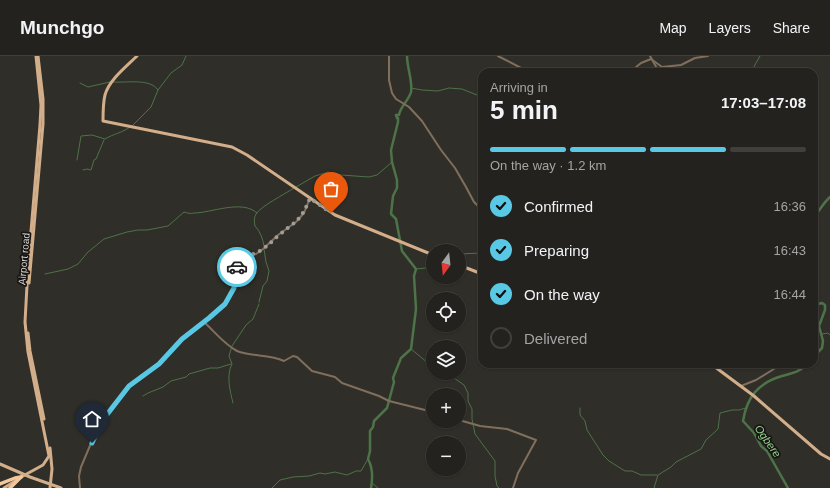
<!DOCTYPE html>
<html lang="en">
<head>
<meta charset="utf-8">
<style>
	:root { --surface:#24221e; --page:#2c2a27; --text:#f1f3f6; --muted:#a3a4a4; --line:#413f3c; --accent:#59c8e4 }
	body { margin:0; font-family:Arial,sans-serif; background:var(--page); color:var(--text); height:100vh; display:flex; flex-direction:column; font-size:15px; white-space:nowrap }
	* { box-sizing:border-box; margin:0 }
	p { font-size:13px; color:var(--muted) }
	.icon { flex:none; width:22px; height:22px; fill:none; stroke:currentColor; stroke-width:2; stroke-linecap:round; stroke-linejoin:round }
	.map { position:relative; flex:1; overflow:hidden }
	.drawer { position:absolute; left:478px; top:12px; width:340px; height:300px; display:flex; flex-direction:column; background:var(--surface); border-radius:12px; box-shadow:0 1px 3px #0004,0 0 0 1px var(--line) }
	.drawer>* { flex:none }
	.needle { width:26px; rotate:195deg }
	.tools { position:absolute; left:426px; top:188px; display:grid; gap:8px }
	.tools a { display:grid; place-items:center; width:40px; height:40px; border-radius:50%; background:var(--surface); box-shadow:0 1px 3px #0004,0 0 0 1px var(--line); font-size:20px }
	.pin { position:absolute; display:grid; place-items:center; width:34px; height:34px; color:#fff; margin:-41px -17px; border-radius:50% 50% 50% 0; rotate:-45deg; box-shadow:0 0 4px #0007 }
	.pin .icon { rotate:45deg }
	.courier { position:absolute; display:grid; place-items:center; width:40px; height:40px; margin:-20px; border:3px solid #59c8e4; border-radius:50%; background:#fff; color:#222; box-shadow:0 1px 5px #0007 }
	.summary em { font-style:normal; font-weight:700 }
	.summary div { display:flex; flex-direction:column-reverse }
	.summary { display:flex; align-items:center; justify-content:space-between; height:68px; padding:0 12px }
	h1 { font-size:26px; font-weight:700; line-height:30px }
	.bar { display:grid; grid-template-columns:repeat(4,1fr); gap:6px 4px; align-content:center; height:48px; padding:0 12px }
	.bar i { height:5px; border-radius:3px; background:var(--line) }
	.bar .active { background:var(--accent) }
	.bar p { grid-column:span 4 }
	ol { padding:0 12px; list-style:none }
	li { display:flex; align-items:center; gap:12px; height:44px }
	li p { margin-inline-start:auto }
	li .icon { padding:4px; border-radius:50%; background:var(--accent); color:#111; stroke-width:4 }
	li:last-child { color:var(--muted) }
	li i { width:22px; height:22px; border:2px solid var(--line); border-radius:50% }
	header { display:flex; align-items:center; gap:24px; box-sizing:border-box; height:56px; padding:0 20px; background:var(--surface); border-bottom:1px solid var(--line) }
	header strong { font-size:19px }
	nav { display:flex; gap:22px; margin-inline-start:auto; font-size:14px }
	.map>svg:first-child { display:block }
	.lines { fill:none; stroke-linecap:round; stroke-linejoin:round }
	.stream { stroke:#4d7349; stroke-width:1 }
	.river { stroke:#4d7349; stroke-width:2.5 }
	.minor { stroke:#816f5d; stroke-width:2 }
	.major { stroke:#d3ae8a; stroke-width:3 }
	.highway { stroke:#f4c79b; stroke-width:3.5 }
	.done { stroke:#a09e9a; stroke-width:4; stroke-dasharray:0 7.2 }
	.route { stroke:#59c8e4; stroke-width:5 }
	.labels { text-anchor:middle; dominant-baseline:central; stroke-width:3.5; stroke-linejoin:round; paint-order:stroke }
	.street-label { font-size:10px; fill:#dcdbd7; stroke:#171614 }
	.water-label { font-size:11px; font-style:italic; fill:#99d291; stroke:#171614 }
</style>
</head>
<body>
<header>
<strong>Munchgo</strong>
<nav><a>Map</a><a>Layers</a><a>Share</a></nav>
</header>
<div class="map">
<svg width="830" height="432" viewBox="0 0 830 432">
	<rect width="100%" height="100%" fill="#302e28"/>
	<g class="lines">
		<g class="stream">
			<polyline points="751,16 760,0"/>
			<path d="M113,26C126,27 150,22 158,34L171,17L182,9L186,0"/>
			<polyline points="80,27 88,31 110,26"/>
			<polyline points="411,32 422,34 438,35 449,32 462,33 482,41"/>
			<polyline points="133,69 151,51 158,34"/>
			<path d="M77,104L81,80L92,79L105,83C113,78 122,77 130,71"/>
			<polyline points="83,114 87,113 91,114 94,104 96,103 104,84"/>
			<polyline points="296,131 315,120 328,116 341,119 369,121 377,119 392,106"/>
			<path d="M264,190C263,183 260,175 255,170C254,166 254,161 256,158C261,150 285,138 294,132"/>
			<polyline points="459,198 482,197"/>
			<polyline points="416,213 426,212 433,208"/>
			<path d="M45,218L68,213L78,208L88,196L104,183L127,176L138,174H147L168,170L184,156C187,157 191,158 194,157C211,157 242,143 257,157"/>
			<polyline points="259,246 263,230 267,225 269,215 266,206 264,193"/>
			<polyline points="822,278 828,277 830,279"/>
			<polyline points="411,293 428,307 433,309"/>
			<polyline points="447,317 464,329 468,337 468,345 472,353 472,363 475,378 495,405 495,420 497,430 499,432"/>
			<polyline points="143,340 148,337 163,331 171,325 186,321 189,318 210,312 218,312 231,308"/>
			<path d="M233,347C230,335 226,319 232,308L229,300L232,290L246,269L253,263L259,248"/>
			<polyline points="580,352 580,359 585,365 587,374 603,399 609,405 625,415 632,415 641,419 657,419"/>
			<polyline points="372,427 378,432"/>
			<polyline points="272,432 280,424 293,421 309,420 320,417 325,418 335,416 347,419 356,415 361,415 368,403"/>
			<polyline points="654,432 658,419 671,411 676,406 701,393 706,384 718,373 720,357 732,354 739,354 746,352"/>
		</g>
		<g class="river">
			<path d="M814,175L817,170L815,159C821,153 824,146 830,141"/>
			<polyline points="814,236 816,246 818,248 822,247 825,249 825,254 819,270 823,285 822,292 814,300"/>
			<path d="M371,432C373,421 373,412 368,403L370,395V375L373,371L374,365L387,352L394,326L393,322L401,302L411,293L416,253L414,220L416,213L402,195L396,163L391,158L393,140L397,132V124L392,106L391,94L398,66V62H397L396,59H399C400,51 409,44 411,36C413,27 407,11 407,0"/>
			<path d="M788,432L767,395L761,390L754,377L743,365C747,341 758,327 782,320C793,317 798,317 807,308"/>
		</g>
		<g class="minor">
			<polyline points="389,0 389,24 392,37 396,43 409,51 422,65 441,94 455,112 466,131 474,146 482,154"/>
			<polyline points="498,0 523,13 541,16"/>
			<polyline points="650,0 659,16"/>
			<polyline points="630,16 641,7 651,3 662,11 681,9 695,2 708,0"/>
			<path d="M204,266C215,276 224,288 237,295C252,301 269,298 284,305L293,300L297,301L312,315L335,321L342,327L379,340L389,345L433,356"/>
			<polyline points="741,330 756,324 782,308"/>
			<polyline points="459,364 480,370 507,373 536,384 518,417 513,432"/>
			<polyline points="80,432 79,420 81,411 97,373 107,358 128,332 159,307 182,283 223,250 233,235 237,210 239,206 245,201 256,198 263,193 278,179 296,166 304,157 310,142"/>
		</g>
		<g class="major">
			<path d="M137,0C126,11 109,24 105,39C103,47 103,57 103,65L232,91L247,99L335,159L433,199"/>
			<polyline points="459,209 482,218"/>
			<polyline points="29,227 43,68 43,43 38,0"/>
			<polyline points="28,277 30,295 44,363"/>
			<polyline points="711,308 754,340 821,398 830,403"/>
			<polyline points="0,408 30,421 61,432"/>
			<polyline points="4,432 23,420 43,409 49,400 28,296 25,266 28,211 40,69 41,49 36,0"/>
			<polyline points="50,432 52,413 50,392"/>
		</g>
		<g class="highway">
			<polyline points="0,428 15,422 21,421"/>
			<polyline points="10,432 21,421"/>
		</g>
	</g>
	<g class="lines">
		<path class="done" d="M237,211C242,198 255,200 264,192C269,189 273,184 278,180C296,164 300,167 310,142L331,157"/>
		<polyline class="route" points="92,387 102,365 129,330 159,308 182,283 209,262 225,248 234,232 237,211"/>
	</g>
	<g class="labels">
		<g class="street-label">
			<text transform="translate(24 203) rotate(-85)">Airport road</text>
		</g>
		<g class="water-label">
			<text transform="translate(768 385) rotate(55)">Ogbere</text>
		</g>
	</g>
</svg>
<div class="tools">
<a><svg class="needle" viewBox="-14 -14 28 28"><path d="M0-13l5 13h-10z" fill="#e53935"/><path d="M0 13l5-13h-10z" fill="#a3a4a4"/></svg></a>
<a><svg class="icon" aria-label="locate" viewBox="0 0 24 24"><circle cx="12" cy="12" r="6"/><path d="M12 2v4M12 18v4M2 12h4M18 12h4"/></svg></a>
<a><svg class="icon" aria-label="layers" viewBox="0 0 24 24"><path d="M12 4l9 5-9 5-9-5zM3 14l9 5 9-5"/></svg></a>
<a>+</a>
<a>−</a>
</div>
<div class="pin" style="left:331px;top:157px;background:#ea580c"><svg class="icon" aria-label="bag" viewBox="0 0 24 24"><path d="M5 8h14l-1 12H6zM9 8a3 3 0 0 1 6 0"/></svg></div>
<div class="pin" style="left:92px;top:387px;background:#1f2937"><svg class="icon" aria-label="home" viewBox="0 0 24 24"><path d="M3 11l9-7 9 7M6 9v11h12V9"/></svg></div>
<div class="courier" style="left:237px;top:211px"><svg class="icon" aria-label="car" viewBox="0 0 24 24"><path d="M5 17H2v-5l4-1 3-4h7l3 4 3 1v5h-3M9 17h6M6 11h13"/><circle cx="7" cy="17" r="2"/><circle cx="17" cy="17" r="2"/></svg></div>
<section class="drawer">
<div class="summary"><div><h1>5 min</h1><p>Arriving in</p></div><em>17:03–17:08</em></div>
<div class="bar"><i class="active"></i><i class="active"></i><i class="active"></i><i></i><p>On the way · 1.2 km</p></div>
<ol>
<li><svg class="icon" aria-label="check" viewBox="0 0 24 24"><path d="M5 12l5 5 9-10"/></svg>Confirmed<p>16:36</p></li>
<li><svg class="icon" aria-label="check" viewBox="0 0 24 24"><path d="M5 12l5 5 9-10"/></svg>Preparing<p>16:43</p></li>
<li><svg class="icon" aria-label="check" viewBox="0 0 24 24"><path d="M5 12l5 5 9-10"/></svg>On the way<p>16:44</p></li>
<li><i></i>Delivered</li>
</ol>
</section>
</div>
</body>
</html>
